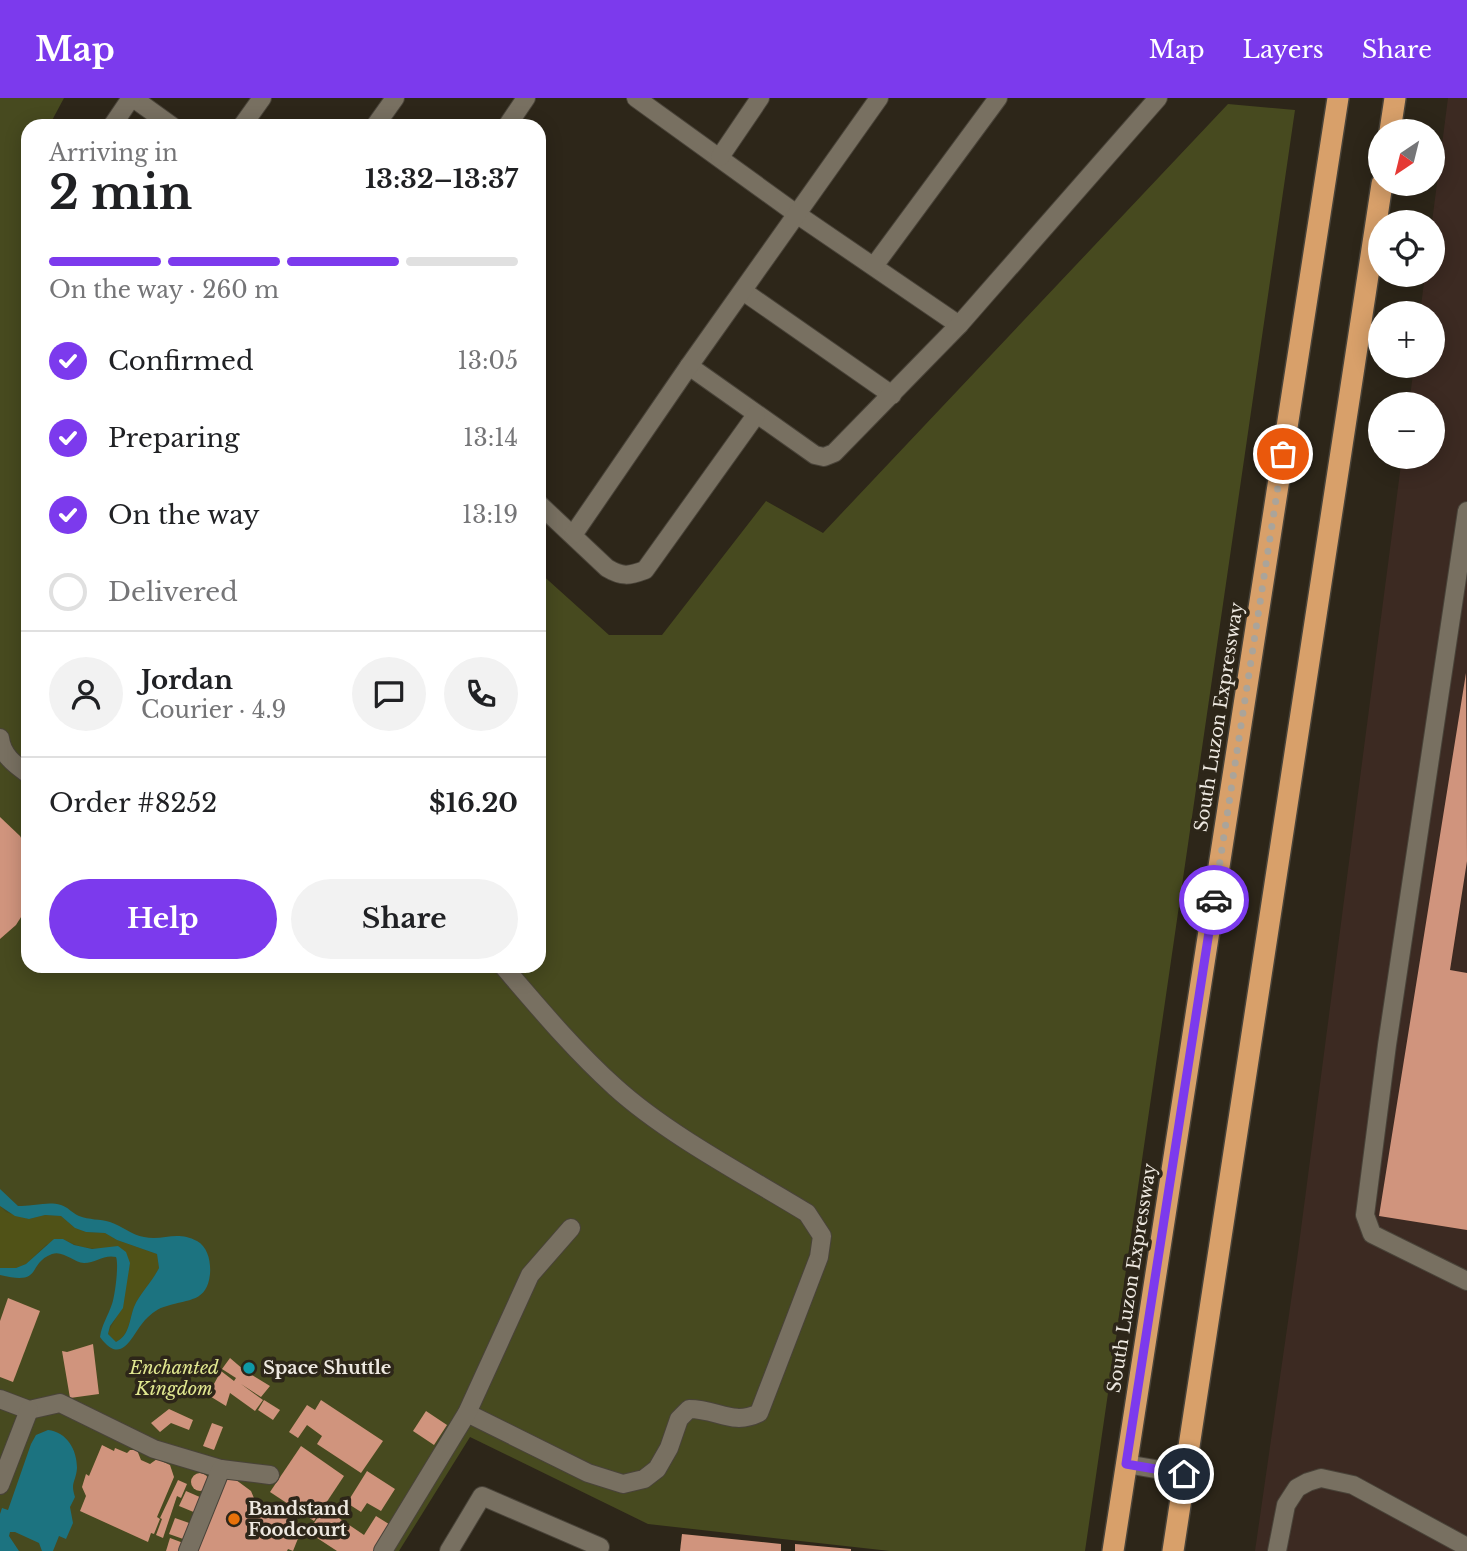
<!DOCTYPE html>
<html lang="en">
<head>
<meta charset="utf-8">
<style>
	:root { --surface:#fff; --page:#f2f2f2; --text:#202124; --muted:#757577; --line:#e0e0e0; --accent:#7c3aed }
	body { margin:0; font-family:"Libre Baskerville",serif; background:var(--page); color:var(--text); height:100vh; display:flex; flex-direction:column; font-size:26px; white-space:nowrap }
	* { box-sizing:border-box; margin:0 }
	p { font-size:23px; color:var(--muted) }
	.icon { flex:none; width:38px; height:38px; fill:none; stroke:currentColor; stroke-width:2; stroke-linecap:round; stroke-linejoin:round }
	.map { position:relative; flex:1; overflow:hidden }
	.side { position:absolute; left:21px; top:21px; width:525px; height:854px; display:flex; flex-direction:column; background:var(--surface); border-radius:21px; box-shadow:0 4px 18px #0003 }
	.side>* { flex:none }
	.needle { width:46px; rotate:215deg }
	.tools { position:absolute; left:1368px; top:21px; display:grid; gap:14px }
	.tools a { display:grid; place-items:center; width:77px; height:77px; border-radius:50%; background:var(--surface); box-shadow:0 4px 18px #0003; font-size:35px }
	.pin { position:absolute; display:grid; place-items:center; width:60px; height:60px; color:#fff; margin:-30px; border:4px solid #fff; border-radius:50%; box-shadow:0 2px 7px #0007 }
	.courier { position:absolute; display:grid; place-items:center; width:70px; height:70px; margin:-35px; border:5px solid #7c3aed; border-radius:50%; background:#fff; color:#222; box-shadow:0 2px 9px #0007 }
	.headline em { font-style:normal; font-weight:700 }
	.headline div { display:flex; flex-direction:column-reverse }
	.headline { display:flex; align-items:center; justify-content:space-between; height:119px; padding:0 28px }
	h1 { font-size:46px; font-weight:700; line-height:52px }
	.bar { display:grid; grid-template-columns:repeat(4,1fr); gap:10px 7px; align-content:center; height:84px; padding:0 28px }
	.bar i { height:9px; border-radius:5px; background:var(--line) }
	.bar .active { background:var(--accent) }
	.bar p { grid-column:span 4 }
	.line { display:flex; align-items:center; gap:18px; padding:0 28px; border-top:2px solid var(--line) }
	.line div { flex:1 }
	.round { display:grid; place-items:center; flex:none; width:74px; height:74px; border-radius:37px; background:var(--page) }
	ol { padding:0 28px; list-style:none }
	li { display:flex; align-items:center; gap:21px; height:77px }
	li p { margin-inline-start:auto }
	li .icon { padding:7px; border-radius:50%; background:var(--accent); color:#fff; stroke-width:4 }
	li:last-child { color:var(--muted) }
	li i { width:38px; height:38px; border:4px solid var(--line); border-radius:50% }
	.primary-button { display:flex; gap:14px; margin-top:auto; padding:14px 28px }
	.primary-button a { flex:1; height:80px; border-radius:42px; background:var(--accent); color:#fff; font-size:28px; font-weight:700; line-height:80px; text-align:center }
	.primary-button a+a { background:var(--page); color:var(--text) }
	header { display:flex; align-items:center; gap:42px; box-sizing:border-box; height:98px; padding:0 35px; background:var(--accent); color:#fff }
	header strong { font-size:33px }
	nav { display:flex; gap:38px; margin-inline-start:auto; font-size:24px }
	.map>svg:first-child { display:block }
	.industrial { fill:#3c2a22 }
	.green { fill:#474a1f }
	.forest { fill:#505217 }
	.water { fill:#1c7380 }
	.building { fill:#d0947d }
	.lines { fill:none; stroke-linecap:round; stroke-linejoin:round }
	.minor-casing { stroke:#494339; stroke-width:20 }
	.highway-casing { stroke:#494339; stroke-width:24 }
	.minor { stroke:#787061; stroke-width:18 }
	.highway { stroke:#d8a06a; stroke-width:21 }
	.done { stroke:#aaa49a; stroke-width:7; stroke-dasharray:0 12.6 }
	.route { stroke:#7c3aed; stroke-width:9 }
	.culture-dot { fill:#0f9aa8; stroke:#2d2619; stroke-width:2.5 }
	.food-dot { fill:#e8710a; stroke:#2d2619; stroke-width:2.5 }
	.labels { text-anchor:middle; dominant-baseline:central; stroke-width:7; stroke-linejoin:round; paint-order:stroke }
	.street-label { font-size:18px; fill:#ede8e0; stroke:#2d2619 }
	.park-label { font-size:18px; font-style:italic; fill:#e1e890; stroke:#2d2619 }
	.poi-label { font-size:18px; font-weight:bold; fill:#ede8e0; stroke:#2d2619; text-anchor:start }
</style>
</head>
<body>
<header>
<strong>Map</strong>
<nav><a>Map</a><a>Layers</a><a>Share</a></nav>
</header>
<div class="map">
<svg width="1467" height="1453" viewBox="0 0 1467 1453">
	<rect width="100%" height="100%" fill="#2d2619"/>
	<polygon class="industrial" points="1448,0 1467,0 1467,1453 1255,1453 1298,1154 1402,359 1433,359 1433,306 1409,306 1414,268 1433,268 1433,215 1420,215 1425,177 1433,177 1432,124"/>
	<polygon class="green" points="0,0 64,0 49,28 28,28 28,868 539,868 539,474 609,537 662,537 766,403 823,435 1228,6 1295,12 1085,1453 890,1453 648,1426 470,1339 399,1453 0,1453"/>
	<path class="forest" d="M0,1108L6,1114L29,1121L45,1117L61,1118L75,1130L86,1134L105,1135L117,1142L157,1156L159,1170C152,1184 140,1195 134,1209C129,1222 130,1236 116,1244L108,1236C111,1227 117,1220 120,1211C125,1196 126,1181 130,1165L118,1148C98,1153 81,1151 63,1141L46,1147L26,1166L16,1170H0Z"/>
	<g class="water">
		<path d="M0,1091L18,1108C33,1109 46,1103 61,1107C68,1109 72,1115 79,1118C89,1122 100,1121 110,1124C122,1128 132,1137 144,1139C164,1143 176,1132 197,1143C208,1149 211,1164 210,1176C207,1204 189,1201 167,1208C158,1210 152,1215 145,1222C131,1238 122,1269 100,1239C102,1226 108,1218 112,1206C115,1198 119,1166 116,1159C104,1156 96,1165 84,1165C73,1164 63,1152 52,1156C26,1166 44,1188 0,1177V1170H16L26,1166L54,1141H63L74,1147L92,1151L118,1148L126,1154L130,1165L123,1210L110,1228L108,1236L116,1244C130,1237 129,1222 134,1209C140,1195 152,1184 159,1170L157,1156L117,1142L105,1135L86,1134L75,1130L61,1118L45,1117L29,1121L15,1118L0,1108Z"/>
		<path d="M48,1332C67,1334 77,1352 77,1370C76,1384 70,1384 75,1399L70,1409L73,1425L66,1441L59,1438L53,1453H42L39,1445L15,1434H10L9,1438L19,1453H0V1416L2,1410L8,1412L31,1346L36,1337Z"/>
	</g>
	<g class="building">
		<polygon points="1466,575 1467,763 1450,872 1467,875 1467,1132 1379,1118"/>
		<polygon points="0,719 20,738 28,753 28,808 16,827 0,841"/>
		<polygon points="8,1200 40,1213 13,1284 0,1279 0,1223"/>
		<polygon points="93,1246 99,1296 70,1300 62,1253 67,1254"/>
		<polygon points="230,1260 244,1272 247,1268 254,1273 252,1277 270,1288 261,1299 241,1286 263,1302 255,1313 230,1295 226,1308 208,1297 221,1273 234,1283 236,1280 222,1271"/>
		<polygon points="264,1302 280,1312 273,1322 258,1312"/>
		<polygon points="321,1302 383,1343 361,1375 317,1346 322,1338 307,1327 298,1340 289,1334 307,1307 315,1312"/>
		<polygon points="169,1311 193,1322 189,1332 171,1325 160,1334 151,1325"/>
		<polygon points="426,1313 447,1327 434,1347 413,1333"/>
		<polygon points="212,1325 223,1329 214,1352 203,1348"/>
		<polygon points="102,1347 114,1353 115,1350 127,1355 130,1352 137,1352 141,1362 150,1366 157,1361 170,1367 174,1379 157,1419 160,1421 154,1436 151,1435 148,1444 80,1413 86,1398 82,1389 86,1376 89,1378"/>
		<polygon points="301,1348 344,1378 314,1423 270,1394"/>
		<polygon points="367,1373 395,1391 381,1413 367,1405 361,1414 347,1405"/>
		<circle cx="200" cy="1384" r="9"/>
		<polygon points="228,1376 251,1393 259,1412 273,1406 276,1415 303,1428 293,1453 288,1451 287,1453 196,1453"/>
		<polygon points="178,1382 187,1386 181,1400 177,1398 163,1440 156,1437 162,1421 160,1420"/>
		<polygon points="186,1393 202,1400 196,1415 179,1408"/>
		<polygon points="324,1410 364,1437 376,1418 392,1428 376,1453 337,1453 308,1434"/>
		<polygon points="175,1420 192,1426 186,1442 169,1436"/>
		<polygon points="682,1436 781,1446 781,1453 680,1453"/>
		<polygon points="170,1440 186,1446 184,1453 166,1453"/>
		<polygon points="795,1446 851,1451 851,1453 795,1453"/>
	</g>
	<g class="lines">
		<defs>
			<g id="minor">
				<polyline points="133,0 172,28"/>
				<polyline points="636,0 798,117 959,227"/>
				<polyline points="112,28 131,0"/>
				<polyline points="242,28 262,0"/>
				<polyline points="375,28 395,0"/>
				<polyline points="507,28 526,0"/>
				<polyline points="720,59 760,0"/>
				<polyline points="874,168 998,0"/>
				<polyline points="743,193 892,297"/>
				<polyline points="689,268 815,357 824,359 834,355 959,227 1158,0"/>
				<path d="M539,406L607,470C622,479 629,478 645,472L756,317"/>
				<polyline points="1467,413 1387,947 1365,1117 1372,1136 1467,1183"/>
				<polyline points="573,437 689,268 879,0"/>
				<path d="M0,640C2,657 14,666 28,676"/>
				<polyline points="0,1301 29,1312 60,1305 154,1351 221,1371 270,1377"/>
				<path d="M467,1315L588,1375L623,1386L644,1381L657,1371L669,1350L679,1321L689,1311C718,1311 732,1328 759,1315L819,1159L822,1138L807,1115C745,1077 668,1037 615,989C574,952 539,910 503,868"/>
				<polyline points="1126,1366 1184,1376"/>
				<polyline points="0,1387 29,1312"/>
				<polyline points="188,1453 221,1371"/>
				<polyline points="383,1453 467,1315 530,1177 571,1130"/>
				<polyline points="449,1453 482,1398 600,1449 597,1453"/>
				<polyline points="1277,1453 1286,1407 1297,1390 1308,1384 1321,1380 1353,1387 1467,1449"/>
			</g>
			<g id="highway">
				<polyline points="1390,33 1395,0"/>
				<polyline points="1113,1453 1338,0"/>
				<polyline points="1173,1453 1382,86"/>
			</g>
		</defs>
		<use href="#minor" class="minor-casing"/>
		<use href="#highway" class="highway-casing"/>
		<use href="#minor" class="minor"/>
		<use href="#highway" class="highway"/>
	</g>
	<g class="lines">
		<polyline class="done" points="1214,802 1283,356"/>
		<polyline class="route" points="1184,1376 1126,1366 1214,802"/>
	</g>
	<circle class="culture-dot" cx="249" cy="1270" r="7"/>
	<circle class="food-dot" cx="234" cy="1421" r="7"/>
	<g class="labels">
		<g class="street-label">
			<text transform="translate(1219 619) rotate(-81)">South Luzon Expressway</text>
			<text transform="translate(1132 1180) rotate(-81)">South Luzon Expressway</text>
		</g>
		<g class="park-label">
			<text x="174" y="1270">Enchanted<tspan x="174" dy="21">Kingdom</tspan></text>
		</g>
		<g class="poi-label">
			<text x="263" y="1270">Space Shuttle</text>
			<text x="248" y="1411">Bandstand<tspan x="248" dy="21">Foodcourt</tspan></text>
		</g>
	</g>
</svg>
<div class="tools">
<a><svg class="needle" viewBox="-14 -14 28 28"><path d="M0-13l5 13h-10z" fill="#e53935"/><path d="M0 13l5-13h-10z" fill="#757577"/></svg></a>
<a><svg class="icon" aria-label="locate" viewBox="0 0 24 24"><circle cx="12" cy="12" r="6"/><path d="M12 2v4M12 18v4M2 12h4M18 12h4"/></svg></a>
<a>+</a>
<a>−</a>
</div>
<div class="pin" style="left:1283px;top:356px;background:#ea580c"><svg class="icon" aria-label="bag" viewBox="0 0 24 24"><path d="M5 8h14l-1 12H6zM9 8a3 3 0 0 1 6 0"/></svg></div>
<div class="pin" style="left:1184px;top:1376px;background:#1f2937"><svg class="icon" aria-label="home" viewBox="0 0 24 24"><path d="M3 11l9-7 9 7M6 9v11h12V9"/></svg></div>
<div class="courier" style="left:1214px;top:802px"><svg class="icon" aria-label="car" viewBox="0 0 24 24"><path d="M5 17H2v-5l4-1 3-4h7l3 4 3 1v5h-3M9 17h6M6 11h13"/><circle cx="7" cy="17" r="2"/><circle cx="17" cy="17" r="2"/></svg></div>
<section class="side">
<div class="headline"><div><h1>2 min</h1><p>Arriving in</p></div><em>13:32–13:37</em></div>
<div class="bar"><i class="active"></i><i class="active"></i><i class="active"></i><i></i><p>On the way · 260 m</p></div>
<ol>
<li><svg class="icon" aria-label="check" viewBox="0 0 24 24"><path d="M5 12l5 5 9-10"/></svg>Confirmed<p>13:05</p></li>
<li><svg class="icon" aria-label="check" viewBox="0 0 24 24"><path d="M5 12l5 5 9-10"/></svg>Preparing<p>13:14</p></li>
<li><svg class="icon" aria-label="check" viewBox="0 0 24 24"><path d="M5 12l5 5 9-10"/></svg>On the way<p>13:19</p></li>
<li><i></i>Delivered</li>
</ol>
<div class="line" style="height:126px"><a class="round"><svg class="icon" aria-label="person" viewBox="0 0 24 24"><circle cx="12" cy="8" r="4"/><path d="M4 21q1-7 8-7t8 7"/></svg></a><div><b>Jordan</b><p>Courier · 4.9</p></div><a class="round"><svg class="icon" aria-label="chat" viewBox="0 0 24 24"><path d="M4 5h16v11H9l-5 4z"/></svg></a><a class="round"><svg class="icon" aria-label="phone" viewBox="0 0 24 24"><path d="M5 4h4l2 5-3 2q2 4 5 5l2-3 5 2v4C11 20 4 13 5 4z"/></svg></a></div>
<div class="line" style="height:91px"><div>Order #8252</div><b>$16.20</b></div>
<div class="primary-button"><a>Help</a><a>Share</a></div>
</section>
</div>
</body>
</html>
